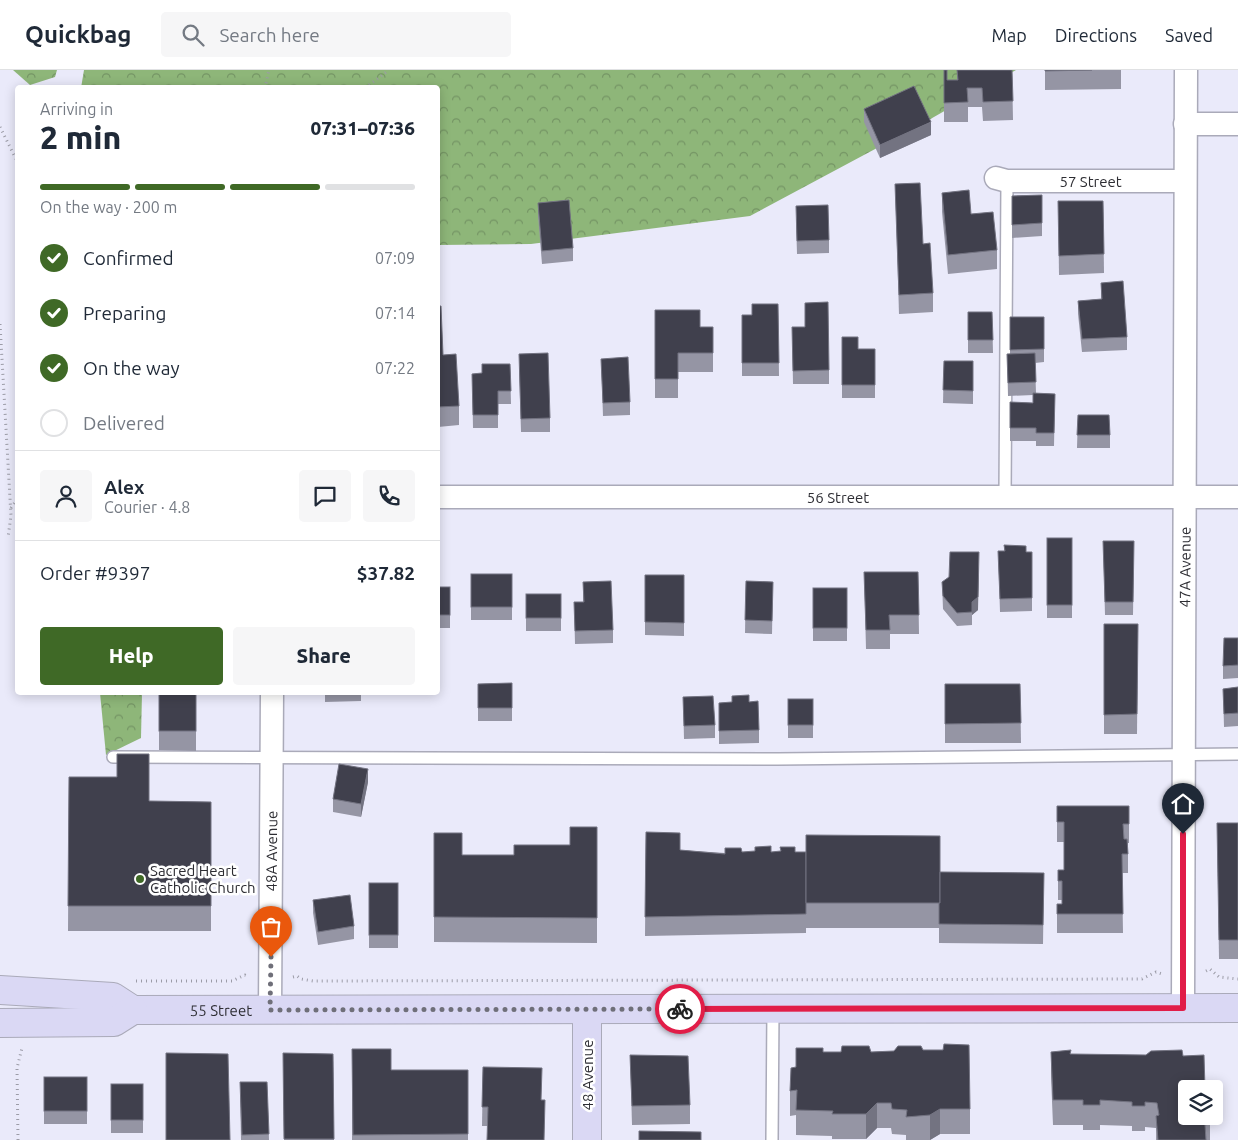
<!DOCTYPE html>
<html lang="en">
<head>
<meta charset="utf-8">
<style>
	:root { --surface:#fff; --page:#f6f6f7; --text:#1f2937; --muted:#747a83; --line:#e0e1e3; --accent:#3f6926 }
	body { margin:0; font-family:Ubuntu,sans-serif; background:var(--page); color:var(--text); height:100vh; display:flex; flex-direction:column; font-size:19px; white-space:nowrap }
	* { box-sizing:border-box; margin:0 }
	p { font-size:16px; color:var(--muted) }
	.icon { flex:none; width:28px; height:28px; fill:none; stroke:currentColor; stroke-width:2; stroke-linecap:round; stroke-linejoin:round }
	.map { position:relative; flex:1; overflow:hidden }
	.panel { position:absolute; left:15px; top:15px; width:425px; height:610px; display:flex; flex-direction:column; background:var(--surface); border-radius:5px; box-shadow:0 2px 12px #0003 }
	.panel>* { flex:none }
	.buttons { position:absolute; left:1178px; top:1010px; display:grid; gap:10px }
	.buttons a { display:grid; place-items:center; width:45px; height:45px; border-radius:5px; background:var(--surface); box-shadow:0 2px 12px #0003; font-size:25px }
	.pin { position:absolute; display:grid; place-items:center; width:42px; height:42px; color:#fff; margin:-51px -21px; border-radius:50% 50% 50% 0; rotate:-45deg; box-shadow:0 0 5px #0007 }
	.pin .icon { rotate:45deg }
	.courier { position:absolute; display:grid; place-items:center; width:50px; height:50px; margin:-25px; border:4px solid #e11d48; border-radius:50%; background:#fff; color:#222; box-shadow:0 1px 6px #0007 }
	.head em { font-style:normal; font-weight:800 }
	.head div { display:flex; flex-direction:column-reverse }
	.head { display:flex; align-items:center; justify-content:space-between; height:85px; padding:0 25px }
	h1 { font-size:32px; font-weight:800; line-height:38px }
	.bar { display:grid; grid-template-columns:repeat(4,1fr); gap:8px 5px; align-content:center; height:60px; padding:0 25px }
	.bar i { height:6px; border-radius:4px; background:var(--line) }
	.bar .current { background:var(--accent) }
	.bar p { grid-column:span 4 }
	.line { display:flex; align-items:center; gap:12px; padding:0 25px; border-top:1px solid var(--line) }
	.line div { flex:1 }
	.round { display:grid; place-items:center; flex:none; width:52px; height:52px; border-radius:5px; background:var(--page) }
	ol { padding:0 25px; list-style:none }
	li { display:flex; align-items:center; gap:15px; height:55px }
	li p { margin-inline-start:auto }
	li .icon { padding:5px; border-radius:50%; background:var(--accent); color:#fff; stroke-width:4 }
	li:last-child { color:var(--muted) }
	li i { width:28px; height:28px; border:2px solid var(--line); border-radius:50% }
	.primary-button { display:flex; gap:10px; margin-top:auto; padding:10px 25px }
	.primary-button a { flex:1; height:58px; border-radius:5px; background:var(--accent); color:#fff; font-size:20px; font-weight:800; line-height:58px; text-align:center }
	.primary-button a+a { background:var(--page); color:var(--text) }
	header { display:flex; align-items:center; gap:30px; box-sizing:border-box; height:70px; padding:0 25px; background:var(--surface); border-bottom:1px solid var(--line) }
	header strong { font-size:24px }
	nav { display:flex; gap:28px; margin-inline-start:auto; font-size:18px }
	.search { width:350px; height:45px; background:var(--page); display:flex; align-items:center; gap:12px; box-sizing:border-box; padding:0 18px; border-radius:5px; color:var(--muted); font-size:19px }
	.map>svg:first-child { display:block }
	.forest { fill:url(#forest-crowns) }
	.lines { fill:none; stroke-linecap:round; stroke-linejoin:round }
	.lane-casing { stroke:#aaaab9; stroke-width:14 }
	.street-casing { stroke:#aaaab9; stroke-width:25 }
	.secondary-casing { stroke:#aaaab9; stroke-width:30 }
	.path { stroke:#9c9ca7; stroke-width:3; stroke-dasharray:1 4; stroke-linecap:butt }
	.lane { stroke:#fff; stroke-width:11 }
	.street { stroke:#fff; stroke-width:22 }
	.secondary { stroke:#dad8f4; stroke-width:28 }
	.wall { fill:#9595a4 }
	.shaded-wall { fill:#737381 }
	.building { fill:#40404d; stroke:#737381 }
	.done { stroke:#6f6f79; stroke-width:5; stroke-dasharray:0 9 }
	.route { stroke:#e11d48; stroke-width:6 }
	.poi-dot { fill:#3f6926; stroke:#fff; stroke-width:2 }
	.labels { text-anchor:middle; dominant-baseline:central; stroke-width:5; stroke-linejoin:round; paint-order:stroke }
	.street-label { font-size:15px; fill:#2d2d33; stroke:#fff }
	.poi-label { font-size:15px; fill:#2d2d33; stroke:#fff; text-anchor:start }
</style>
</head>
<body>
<header>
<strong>Quickbag</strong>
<div class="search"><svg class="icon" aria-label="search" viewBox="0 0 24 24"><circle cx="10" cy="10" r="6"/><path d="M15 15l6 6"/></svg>Search here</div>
<nav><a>Map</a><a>Directions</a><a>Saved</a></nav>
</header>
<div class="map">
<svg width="1238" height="1070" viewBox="0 0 1238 1070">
	<defs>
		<pattern id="forest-crowns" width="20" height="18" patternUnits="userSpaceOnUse" patternTransform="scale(1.25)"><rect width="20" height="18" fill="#8eb679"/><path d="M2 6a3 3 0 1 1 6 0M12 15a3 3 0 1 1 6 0" fill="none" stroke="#749464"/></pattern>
	</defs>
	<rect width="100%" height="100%" fill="#eaeafa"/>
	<g class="forest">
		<polygon points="13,0 57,0 55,7 30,15"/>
		<polygon points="84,0 1016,0 920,55 750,146 531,174 438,175 438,18 81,18"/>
		<polygon points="100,623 142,623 141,668 106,685"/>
	</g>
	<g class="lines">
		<defs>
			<g id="lane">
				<polyline points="1005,427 1007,111"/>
				<polyline points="113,687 778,689 1238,684"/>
				<polyline points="772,1070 773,939"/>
			</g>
			<g id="street">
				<polyline points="1185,54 1238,54"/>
				<path id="s1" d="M996,108L1007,111H1185"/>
				<path id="s2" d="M438,427H1238"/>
				<path id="s3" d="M1183,938L1186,0"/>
				<path id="s4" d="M270,940L272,622"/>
			</g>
			<g id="secondary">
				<path id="s5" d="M0,920L113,927L133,940L1238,938"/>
				<polyline points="0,953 114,952 133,940"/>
				<polyline points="587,1070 587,940"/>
			</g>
		</defs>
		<use href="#lane" class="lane-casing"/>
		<use href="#street" class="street-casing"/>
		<use href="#secondary" class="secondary-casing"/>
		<g class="path">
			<polyline points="265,18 269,0"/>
			<polyline points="365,18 389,0"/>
			<polyline points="0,57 18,93"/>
			<polyline points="0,254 11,446 8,467"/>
			<polyline points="11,438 18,428"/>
			<polyline points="1206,901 1210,899 1219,907 1238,909"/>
			<polyline points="293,907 297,906 301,909 313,911 1142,909 1156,902 1162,904"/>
			<polyline points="136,911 232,911 245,905 247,906"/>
			<polyline points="18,1070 17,998 22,978"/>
		</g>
		<use href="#lane" class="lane"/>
		<use href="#street" class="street"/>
		<use href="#secondary" class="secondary"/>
	</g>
	<g class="wall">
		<polygon points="944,0 947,10 957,10 957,0 1012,0 1013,50 983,51 982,37 968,37 968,52 944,52"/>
		<polygon points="1045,0 1121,0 1121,19 1045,20"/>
		<polygon points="864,39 931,65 880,88 864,52"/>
		<polygon points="895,114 923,174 933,223 933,242 899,244"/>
		<polygon points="942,123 971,144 997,180 997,199 948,204 942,142"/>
		<polygon points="1042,125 1042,166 1012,168 1012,126"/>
		<polygon points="1058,131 1103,131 1104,203 1059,205"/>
		<polygon points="538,133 573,178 573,191 542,194 538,146"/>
		<polygon points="796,149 829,170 829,183 797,184"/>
		<polygon points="1101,213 1127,267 1127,280 1082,282 1078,244 1078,231 1101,229"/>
		<polygon points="778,234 779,306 742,306 742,245 752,245"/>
		<polygon points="438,236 443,285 459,336 459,355 438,357"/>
		<polygon points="655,240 700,257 713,257 713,302 678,302 678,328 655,328"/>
		<polygon points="968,242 992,242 993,283 968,283"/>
		<polygon points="1010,247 1044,247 1044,292 1035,293 1036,323 1055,324 1054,376 1036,376 1036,371 1010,371 1010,332 1033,333 1033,325 1008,326 1007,284 1010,284"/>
		<polygon points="792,257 829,300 829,314 793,314"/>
		<polygon points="842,267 858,279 875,279 875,328 842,328"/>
		<polygon points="601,289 630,332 630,345 603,346"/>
		<polygon points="944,291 973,291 973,334 943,333"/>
		<polygon points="510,294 511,334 498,334 498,358 473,358 472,304 482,303"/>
		<polygon points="519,297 550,348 550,362 521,362"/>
		<polygon points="1078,345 1110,365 1110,378 1077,378"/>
		<rect x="1047" y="468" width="25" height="80"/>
		<polygon points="1103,471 1134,471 1133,545 1105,545"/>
		<polygon points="1004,475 1026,482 1032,482 1032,541 1000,542 998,481 1004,481"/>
		<polygon points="864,502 918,502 919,564 890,564 890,579 866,579"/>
		<rect x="471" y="504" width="41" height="46"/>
		<polygon points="645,505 684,505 684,566 645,565"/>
		<polygon points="746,511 773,512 772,564 745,563"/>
		<polygon points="583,512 613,560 613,573 575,574 574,532 583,532"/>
		<polygon points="942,512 978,540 972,545 972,555 957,556 943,539"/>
		<rect x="438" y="517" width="12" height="41"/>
		<rect x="813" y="518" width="34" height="53"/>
		<rect x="526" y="524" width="35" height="37"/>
		<polygon points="1104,554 1138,554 1137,664 1104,664"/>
		<polygon points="1238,568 1238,608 1223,609 1223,596"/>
		<polygon points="512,613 512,651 478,651 478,614"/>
		<polygon points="945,614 1020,614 1021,673 945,673"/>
		<polygon points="1238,617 1238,656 1224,657 1223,619"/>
		<polygon points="159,622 196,622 196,681 159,680"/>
		<polygon points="325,622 361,622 361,631 325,632"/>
		<polygon points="683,627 715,655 715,668 684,669"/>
		<rect x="788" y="629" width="25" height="39"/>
		<polygon points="732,632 749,632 759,660 759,673 719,674 719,633"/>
		<polygon points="69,707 149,731 211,732 211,861 68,861"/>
		<polygon points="368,712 361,747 333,742 333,729"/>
		<polygon points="1057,736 1129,736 1129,773 1128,773 1128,803 1122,803 1123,863 1057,863 1057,834 1062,834 1062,830 1058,830 1058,800 1064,800 1064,772 1057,772"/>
		<polygon points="1217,753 1238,753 1238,889 1219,889"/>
		<polygon points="597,757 597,873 434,872 434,763 462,785 514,785 570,775"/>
		<polygon points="646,762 680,780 725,783 742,782 795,782 940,802 1044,803 1043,874 939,873 939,858 806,858 806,863 645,866"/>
		<rect x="369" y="813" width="29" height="65"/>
		<polygon points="313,830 354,856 354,869 318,875 313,843"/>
		<polygon points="352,979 391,1000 468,1000 468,1070 352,1070"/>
		<polygon points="923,980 970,1039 970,1064 940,1064 930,1070 906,1070 906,1065 892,1064 891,1058 877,1058 866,1069 832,1069 832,1066 796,1065 796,1045 790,1046 790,1021 796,997 823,982 871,982"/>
		<polygon points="1051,982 1071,984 1183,986 1205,1019 1210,1046 1210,1070 1156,1070 1156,1058 1145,1057 1145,1061 1132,1061 1132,1056 1100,1055 1100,1060 1083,1060 1083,1055 1053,1055 1051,1007"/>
		<polygon points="283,983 333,984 334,1070 284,1070"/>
		<polygon points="630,985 690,1035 690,1054 632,1055"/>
		<polygon points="483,997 542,1030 487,1056 482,1056"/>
		<rect x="44" y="1007" width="43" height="47"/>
		<polygon points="267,1012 269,1070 241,1070 240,1025"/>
		<rect x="111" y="1014" width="32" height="49"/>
	</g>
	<g class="shaded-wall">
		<polygon points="931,52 931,65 880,88 880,75"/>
		<polygon points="979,496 978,540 972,545 972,555 972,532"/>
		<polygon points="368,699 368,712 361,747 361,734"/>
		<polygon points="877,1033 877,1058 866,1069 866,1044"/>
		<polygon points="940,1039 940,1064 930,1070 930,1045"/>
	</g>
	<g class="building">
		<polygon points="944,0 947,0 947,10 958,10 957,0 1012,0 1013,31 983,32 982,18 967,18 968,32 944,33"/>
		<polygon points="1045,0 1092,0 1045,1"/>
		<polygon points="914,16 931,52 880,75 864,39"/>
		<polygon points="920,113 923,174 930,173 933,223 899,225 895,114"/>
		<polygon points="969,120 971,144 993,142 997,180 948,185 942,123"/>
		<polygon points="1042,125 1042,153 1012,155 1012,126"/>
		<polygon points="569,130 573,178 542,181 538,133"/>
		<polygon points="1058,131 1103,131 1104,184 1059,186"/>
		<polygon points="828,135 829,170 797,171 796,136"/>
		<polygon points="1123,211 1127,267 1082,269 1078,231 1102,229 1101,213"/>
		<polygon points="828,232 829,300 793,301 792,257 805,257 805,233"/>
		<polygon points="752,234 778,234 779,293 742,293 742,245 752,245"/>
		<polygon points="438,236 441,236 443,285 456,284 459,336 438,337"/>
		<polygon points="655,240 700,240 700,257 713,257 713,283 678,283 678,309 655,309"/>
		<polygon points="968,242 992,242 993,270 968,270"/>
		<polygon points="1010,247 1044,247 1044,279 1010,280"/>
		<polygon points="842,267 858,267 858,279 875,279 875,315 842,315"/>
		<polygon points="548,283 550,348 521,349 519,284"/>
		<polygon points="1035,283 1036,312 1008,313 1007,284"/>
		<polygon points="628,287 630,332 603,333 601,289"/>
		<polygon points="944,291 973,291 973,321 943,320"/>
		<polygon points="482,294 510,294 511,321 498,321 498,345 473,345 472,304 482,303"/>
		<polygon points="1033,323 1055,324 1054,363 1036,363 1036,358 1010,358 1010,332 1033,333"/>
		<polygon points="1078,345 1109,345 1110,365 1077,365"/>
		<rect x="1047" y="468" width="25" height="67"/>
		<polygon points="1103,471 1134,471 1133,532 1105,532"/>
		<polygon points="1004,475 1026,476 1026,482 1032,482 1032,528 1000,529 998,481 1005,481"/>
		<polygon points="950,482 979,482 978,527 972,532 972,542 957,543 943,526 942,512 949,507"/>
		<polygon points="864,502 918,502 919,545 889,545 890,560 866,560"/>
		<rect x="471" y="504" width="41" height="33"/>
		<polygon points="645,505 684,505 684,553 645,552"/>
		<polygon points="611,511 613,560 575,561 574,532 584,532 583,512"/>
		<polygon points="746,511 773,512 772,551 745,550"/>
		<rect x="438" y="517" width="12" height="28"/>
		<rect x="813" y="518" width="34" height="40"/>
		<rect x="526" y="524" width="35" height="24"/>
		<polygon points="1104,554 1138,554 1137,644 1104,645"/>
		<polygon points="1224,568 1238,568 1238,595 1223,596"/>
		<polygon points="512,613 512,638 478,638 478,614"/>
		<polygon points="945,614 1020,614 1021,653 945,654"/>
		<polygon points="1238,617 1238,643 1224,644 1223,619"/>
		<rect x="159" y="622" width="37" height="39"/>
		<polygon points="749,625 749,632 758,631 759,660 719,661 719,633 732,632 732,626"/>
		<polygon points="713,626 715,655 684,656 683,627"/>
		<rect x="788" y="629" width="25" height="26"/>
		<polygon points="117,684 149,684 149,731 211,732 211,836 68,836 69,707 117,707"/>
		<polygon points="339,694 368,699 361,734 333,729"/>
		<polygon points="1057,736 1129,736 1129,754 1123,754 1124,769 1127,769 1128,784 1122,784 1123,844 1057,844 1057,834 1062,834 1062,811 1058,811 1058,800 1064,800 1064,752 1057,752"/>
		<polygon points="1217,753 1238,753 1238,870 1219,870"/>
		<polygon points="570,757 597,757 597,848 434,847 434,763 462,763 462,785 514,785 514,775 570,775"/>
		<polygon points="646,762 680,763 680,780 725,784 725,778 741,778 742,782 755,781 755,777 771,776 771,782 781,781 780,777 795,777 795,782 806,782 806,844 645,847"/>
		<polygon points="806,765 940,766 940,833 806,833"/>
		<polygon points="940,802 1044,803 1043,855 939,854 939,833 940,833"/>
		<rect x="369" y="813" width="29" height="52"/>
		<polygon points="350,825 354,856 318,862 313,830"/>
		<polygon points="944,974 969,975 970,1039 940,1039 930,1045 906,1047 907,1040 892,1039 891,1033 877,1033 866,1044 832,1044 833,1041 796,1040 797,1020 790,1021 791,998 796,997 796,978 823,978 823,982 841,982 842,976 869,976 871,982 894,981 898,976 921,976 923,980 943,980"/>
		<polygon points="352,979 391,979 391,1000 468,1000 468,1064 353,1065"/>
		<polygon points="1071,980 1070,984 1146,985 1151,981 1182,980 1183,986 1204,985 1205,1019 1186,1019 1186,1046 1210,1046 1210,1054 1205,1055 1206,1070 1158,1070 1156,1046 1159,1045 1157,1033 1145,1032 1145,1036 1132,1036 1132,1032 1100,1030 1100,1035 1083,1035 1083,1030 1053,1030 1051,982"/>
		<polygon points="166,983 228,984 230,1070 166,1070"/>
		<polygon points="283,983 333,984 334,1069 284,1069"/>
		<polygon points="630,985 688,986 690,1035 632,1036"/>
		<polygon points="483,997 542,998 541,1030 545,1030 544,1070 487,1070 488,1037 482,1037"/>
		<rect x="44" y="1007" width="43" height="34"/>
		<polygon points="240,1012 267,1012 269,1064 242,1065"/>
		<rect x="111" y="1014" width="32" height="36"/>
		<polygon points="639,1061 701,1062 701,1070 639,1070"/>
	</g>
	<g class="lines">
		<polyline class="done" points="271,887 270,940 680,939"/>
		<polyline class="route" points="680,939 1183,938 1183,764"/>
	</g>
	<circle class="poi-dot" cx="140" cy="809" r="5"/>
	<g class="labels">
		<g class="street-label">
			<text stroke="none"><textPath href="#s1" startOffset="95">57 Street</textPath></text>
			<text stroke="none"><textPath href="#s2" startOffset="400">56 Street</textPath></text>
			<text stroke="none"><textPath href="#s3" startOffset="441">47A Avenue</textPath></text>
			<text stroke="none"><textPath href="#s4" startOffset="159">48A Avenue</textPath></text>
			<text stroke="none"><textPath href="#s5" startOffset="225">55 Street</textPath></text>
			<text transform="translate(587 1005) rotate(-90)">48 Avenue</text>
		</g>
		<g class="poi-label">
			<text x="150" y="800">Sacred Heart<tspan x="150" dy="17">Catholic Church</tspan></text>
		</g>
	</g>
</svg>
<div class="buttons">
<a><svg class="icon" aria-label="layers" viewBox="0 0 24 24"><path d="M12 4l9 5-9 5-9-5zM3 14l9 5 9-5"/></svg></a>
</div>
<div class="pin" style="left:271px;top:887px;background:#ea580c"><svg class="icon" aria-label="bag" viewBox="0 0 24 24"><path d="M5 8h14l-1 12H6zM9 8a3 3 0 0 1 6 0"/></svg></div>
<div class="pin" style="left:1183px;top:764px;background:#1f2937"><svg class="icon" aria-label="home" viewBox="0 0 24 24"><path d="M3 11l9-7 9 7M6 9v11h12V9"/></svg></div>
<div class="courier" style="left:680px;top:939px"><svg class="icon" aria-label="bike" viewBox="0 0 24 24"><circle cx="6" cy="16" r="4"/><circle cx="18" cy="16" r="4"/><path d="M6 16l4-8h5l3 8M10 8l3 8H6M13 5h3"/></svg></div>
<section class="panel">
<div class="head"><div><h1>2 min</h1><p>Arriving in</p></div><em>07:31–07:36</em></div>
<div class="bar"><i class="current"></i><i class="current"></i><i class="current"></i><i></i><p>On the way · 200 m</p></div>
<ol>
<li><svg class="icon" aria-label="check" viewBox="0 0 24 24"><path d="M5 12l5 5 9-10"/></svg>Confirmed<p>07:09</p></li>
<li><svg class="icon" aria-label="check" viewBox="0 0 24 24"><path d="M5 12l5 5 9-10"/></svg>Preparing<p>07:14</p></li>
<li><svg class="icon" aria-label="check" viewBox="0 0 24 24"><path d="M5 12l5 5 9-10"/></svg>On the way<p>07:22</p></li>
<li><i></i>Delivered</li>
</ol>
<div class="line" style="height:90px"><a class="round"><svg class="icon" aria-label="person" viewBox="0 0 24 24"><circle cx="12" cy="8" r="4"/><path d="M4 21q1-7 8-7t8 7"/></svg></a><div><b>Alex</b><p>Courier · 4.8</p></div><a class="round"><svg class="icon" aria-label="chat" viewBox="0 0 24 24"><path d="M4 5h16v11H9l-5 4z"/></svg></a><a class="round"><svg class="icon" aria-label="phone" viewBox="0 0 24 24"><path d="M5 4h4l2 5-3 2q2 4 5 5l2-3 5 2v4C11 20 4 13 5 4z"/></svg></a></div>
<div class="line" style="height:65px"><div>Order #9397</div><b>$37.82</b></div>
<div class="primary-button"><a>Help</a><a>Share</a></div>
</section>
</div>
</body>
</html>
